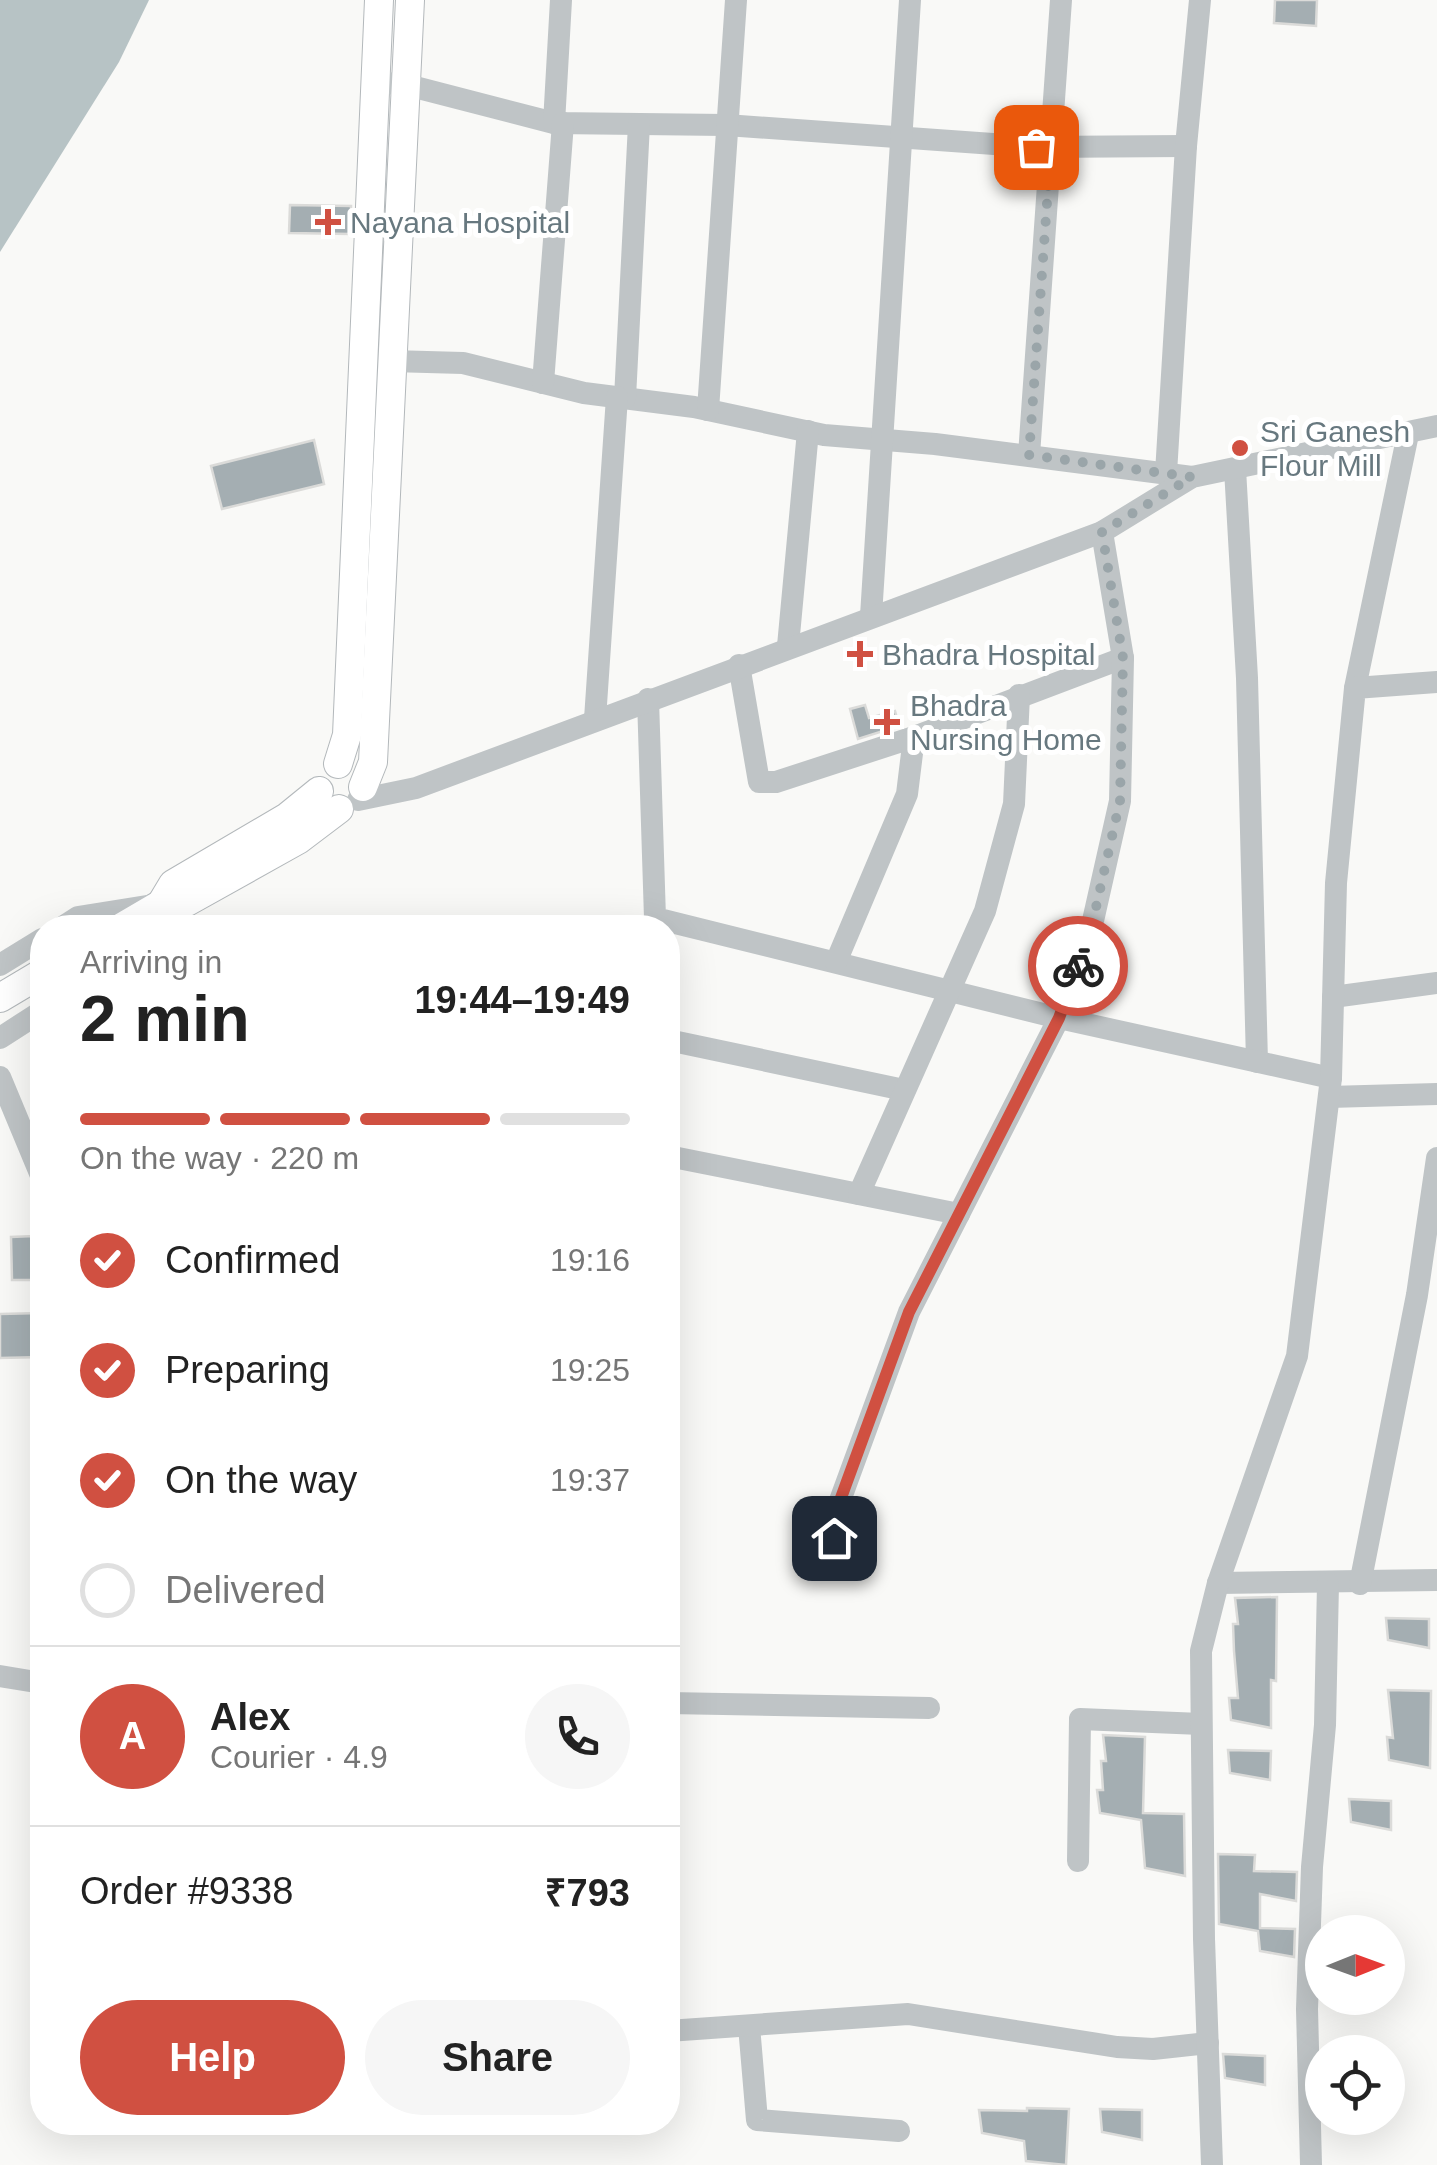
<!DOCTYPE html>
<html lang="en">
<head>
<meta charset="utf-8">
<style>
	:root { --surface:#fff; --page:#f6f6f6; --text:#222; --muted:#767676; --line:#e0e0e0; --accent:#d05041 }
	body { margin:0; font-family:Helvetica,sans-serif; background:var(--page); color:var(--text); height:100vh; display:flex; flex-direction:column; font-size:38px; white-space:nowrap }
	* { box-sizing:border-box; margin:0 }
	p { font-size:32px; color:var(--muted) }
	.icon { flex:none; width:55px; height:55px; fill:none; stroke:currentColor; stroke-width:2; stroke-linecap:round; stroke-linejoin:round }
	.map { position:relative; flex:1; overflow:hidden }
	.sheet { position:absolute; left:30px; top:915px; width:650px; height:1220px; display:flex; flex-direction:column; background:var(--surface); border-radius:40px; box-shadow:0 10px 40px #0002 }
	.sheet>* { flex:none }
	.needle { width:65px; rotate:89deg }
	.buttons { position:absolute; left:1305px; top:1915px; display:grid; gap:20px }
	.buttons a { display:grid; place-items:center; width:100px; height:100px; border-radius:50%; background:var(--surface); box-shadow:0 10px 40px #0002; font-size:50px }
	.pin { position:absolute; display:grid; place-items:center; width:85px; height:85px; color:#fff; margin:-42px; border-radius:20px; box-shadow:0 5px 15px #0006 }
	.courier { position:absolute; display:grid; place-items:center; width:100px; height:100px; margin:-50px; border:8px solid #d05041; border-radius:50%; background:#fff; color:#222; box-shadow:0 2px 12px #0007 }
	.head em { font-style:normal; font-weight:700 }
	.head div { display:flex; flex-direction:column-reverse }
	.head { display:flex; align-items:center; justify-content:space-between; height:170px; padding:0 50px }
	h1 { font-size:65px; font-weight:700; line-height:75px }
	.bar { display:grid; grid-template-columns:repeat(4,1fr); gap:15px 10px; align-content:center; height:120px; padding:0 50px }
	.bar i { height:12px; border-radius:8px; background:var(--line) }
	.bar .selected { background:var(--accent) }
	.bar p { grid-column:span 4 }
	.line { display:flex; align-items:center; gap:25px; padding:0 50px; border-top:2px solid var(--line) }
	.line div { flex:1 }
	.round { display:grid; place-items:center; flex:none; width:105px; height:105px; border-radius:52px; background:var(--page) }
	ol { padding:0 50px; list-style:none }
	li { display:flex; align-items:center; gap:30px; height:110px }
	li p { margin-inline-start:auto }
	li .icon { padding:10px; border-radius:50%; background:var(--accent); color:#fff; stroke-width:4 }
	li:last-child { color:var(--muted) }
	li i { width:55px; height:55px; border:5px solid var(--line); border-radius:50% }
	.cta { display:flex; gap:20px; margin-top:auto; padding:20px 50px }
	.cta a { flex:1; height:115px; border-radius:60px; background:var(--accent); color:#fff; font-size:40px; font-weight:700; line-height:115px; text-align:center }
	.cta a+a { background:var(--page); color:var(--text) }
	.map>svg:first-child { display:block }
	.water { fill:#b7c3c5 }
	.building { fill:#a4aeb2; stroke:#dbdbd9; stroke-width:2.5 }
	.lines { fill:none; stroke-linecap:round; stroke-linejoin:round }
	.major-casing { stroke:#b3b8bb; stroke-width:30 }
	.minor { stroke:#bfc4c6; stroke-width:22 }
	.major { stroke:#fff; stroke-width:28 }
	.done { stroke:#9aa5a9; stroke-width:10; stroke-dasharray:0 18 }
	.route { stroke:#d05041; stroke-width:12 }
	.poi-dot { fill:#d05041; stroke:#fff; stroke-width:4 }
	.labels { text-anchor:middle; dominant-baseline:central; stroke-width:10; stroke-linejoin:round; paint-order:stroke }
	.poi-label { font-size:30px; fill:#67787f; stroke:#fff; text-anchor:start }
</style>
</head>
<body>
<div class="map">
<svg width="1437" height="2165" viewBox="0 0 1437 2165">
	<rect width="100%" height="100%" fill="#f9f9f7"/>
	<polygon class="water" points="0,0 149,0 119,62 0,252"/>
	<g class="building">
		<polygon points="1275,0 1317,0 1316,26 1274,23"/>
		<polygon points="290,205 351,206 351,234 289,233"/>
		<polygon points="314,440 324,484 222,509 211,466"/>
		<polygon points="865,705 869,718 895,711 899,726 858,739 850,709"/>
		<polygon points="34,1236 35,1280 12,1280 11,1237"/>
		<polygon points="42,1313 42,1357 0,1358 0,1314"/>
		<polygon points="1277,1597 1276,1681 1271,1680 1271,1728 1231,1720 1229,1698 1238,1698 1234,1651 1233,1624 1238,1624 1235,1598"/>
		<polygon points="1386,1618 1429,1619 1429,1648 1388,1640"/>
		<polygon points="1388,1690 1431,1691 1430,1768 1389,1760 1387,1737 1393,1738"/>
		<polygon points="1103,1735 1145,1737 1143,1813 1184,1814 1185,1876 1145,1868 1141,1820 1100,1813 1097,1790 1103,1790 1101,1761 1106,1761"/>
		<polygon points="1228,1750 1271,1751 1270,1780 1230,1773"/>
		<polygon points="1349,1799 1391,1801 1391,1830 1351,1822"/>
		<polygon points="1218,1854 1255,1855 1254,1871 1297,1872 1296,1901 1260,1894 1260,1928 1295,1929 1294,1957 1260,1951 1258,1931 1219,1924"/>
		<polygon points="1223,2054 1265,2056 1265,2085 1225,2078"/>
		<polygon points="1027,2108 1069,2109 1066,2165 1026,2161 1024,2141 982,2133 979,2110 1027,2111"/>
		<polygon points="1100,2109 1142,2110 1142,2140 1102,2132"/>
	</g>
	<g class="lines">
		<defs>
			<g id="major">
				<polyline points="338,764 347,735 379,0"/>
				<polyline points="363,787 373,762 410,0"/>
				<polyline points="161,904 173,884 287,817 319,791"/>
				<polyline points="120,928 161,904 187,902 298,840 339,809"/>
				<polyline points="0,998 42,973"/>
			</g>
		</defs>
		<use href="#major" class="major-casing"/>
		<g class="minor">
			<polyline points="375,82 407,85 554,123 726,125 1036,147 1186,146"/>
			<polyline points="554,123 561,0"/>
			<polyline points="391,361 463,363 584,393 694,407 824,435 935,444 1192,477"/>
			<polyline points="543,383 563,123"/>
			<polyline points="625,398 639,124"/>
			<polyline points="708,410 736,0"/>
			<polyline points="1029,455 1061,0"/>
			<polyline points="1235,469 1247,678 1257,1062"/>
			<polyline points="1166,473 1186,146 1200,0"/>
			<polyline points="871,616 910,0"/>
			<polyline points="788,646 808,431"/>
			<polyline points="739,665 759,782 776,782 914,737 1123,658"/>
			<polyline points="1355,688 1408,434"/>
			<polyline points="648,699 655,918 1059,1018 1331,1078"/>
			<polyline points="595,719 617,397"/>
			<polyline points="358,800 416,788 1102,532 1192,477 1437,426"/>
			<polyline points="61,928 78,917 153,905"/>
			<polyline points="836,962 907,794 914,737"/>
			<polyline points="0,965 42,939"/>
			<polyline points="1333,997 1437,983"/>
			<polyline points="0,1038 42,1011"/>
			<polyline points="668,1040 904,1090"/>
			<polyline points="0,1077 42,1178"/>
			<polyline points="1329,1097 1437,1094"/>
			<polyline points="668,1156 959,1214"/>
			<polyline points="859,1194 985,911 1014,804 1019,695"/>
			<polyline points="831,1570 838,1506 909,1312 1059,1018 1090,934 1120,801 1123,658 1102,532"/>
			<polyline points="1218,1583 1437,1580"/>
			<polyline points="1360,1584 1417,1295 1437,1158"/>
			<polyline points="0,1676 42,1683"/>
			<polyline points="668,1703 929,1708"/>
			<polyline points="1078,1861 1080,1719 1201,1724"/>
			<polyline points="749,2026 757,2120 899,2131"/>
			<polyline points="668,2031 908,2014 1117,2047 1153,2049 1208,2043"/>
			<polyline points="1212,2165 1204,1939 1201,1651 1218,1583 1297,1356 1331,1078 1336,883 1355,688 1437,682"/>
			<polyline points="1311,2165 1307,2009 1312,1867 1325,1725 1328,1584"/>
		</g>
		<use href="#major" class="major"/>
	</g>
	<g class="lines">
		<polyline class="done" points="1036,147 1051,147 1029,455 1192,477 1102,532 1123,658 1120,801 1090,934 1078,966"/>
		<polyline class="route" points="834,1538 838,1506 909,1312 1059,1018 1078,966"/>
	</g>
	<g class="poi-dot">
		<path d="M323 207h10v10h10v10h-10v10h-10v-10h-10v-10h10z"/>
		<circle cx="1240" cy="448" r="10"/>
		<path d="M855 639h10v10h10v10h-10v10h-10v-10h-10v-10h10z"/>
		<path d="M882 707h10v10h10v10h-10v10h-10v-10h-10v-10h10z"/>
	</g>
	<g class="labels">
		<g class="poi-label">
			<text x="350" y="222">Nayana Hospital</text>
			<text x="1260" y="431">Sri Ganesh<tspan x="1260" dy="34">Flour Mill</tspan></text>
			<text x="882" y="654">Bhadra Hospital</text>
			<text x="910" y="705">Bhadra<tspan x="910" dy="34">Nursing Home</tspan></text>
		</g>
	</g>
</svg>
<div class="buttons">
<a><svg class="needle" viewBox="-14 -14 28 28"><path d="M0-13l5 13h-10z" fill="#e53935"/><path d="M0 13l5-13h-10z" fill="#767676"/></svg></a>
<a><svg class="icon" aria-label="locate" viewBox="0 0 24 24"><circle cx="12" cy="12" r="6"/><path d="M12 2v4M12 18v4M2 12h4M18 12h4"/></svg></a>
</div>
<div class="pin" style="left:1036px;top:147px;background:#ea580c"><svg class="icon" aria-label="bag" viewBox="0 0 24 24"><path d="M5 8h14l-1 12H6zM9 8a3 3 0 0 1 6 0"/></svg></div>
<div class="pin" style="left:834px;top:1538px;background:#1f2937"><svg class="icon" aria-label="home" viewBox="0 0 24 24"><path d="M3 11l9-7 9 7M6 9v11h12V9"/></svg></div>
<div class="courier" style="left:1078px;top:966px"><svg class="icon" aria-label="bike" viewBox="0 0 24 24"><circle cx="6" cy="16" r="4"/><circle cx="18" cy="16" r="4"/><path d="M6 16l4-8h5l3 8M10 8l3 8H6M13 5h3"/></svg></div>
<section class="sheet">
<div class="head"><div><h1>2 min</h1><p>Arriving in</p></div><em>19:44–19:49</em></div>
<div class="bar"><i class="selected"></i><i class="selected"></i><i class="selected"></i><i></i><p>On the way · 220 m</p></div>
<ol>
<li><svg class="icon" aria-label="check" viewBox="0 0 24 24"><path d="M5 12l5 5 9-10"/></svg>Confirmed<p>19:16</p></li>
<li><svg class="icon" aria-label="check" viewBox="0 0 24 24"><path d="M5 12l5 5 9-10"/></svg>Preparing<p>19:25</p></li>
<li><svg class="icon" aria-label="check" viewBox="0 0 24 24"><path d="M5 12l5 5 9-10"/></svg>On the way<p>19:37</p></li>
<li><i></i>Delivered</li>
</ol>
<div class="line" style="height:180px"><b class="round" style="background:var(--accent);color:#fff">A</b><div><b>Alex</b><p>Courier · 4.9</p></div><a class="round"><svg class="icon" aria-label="phone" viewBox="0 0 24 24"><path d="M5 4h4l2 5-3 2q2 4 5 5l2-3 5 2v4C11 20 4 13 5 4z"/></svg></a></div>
<div class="line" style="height:130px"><div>Order #9338</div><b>₹793</b></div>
<div class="cta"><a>Help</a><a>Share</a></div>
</section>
</div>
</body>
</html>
